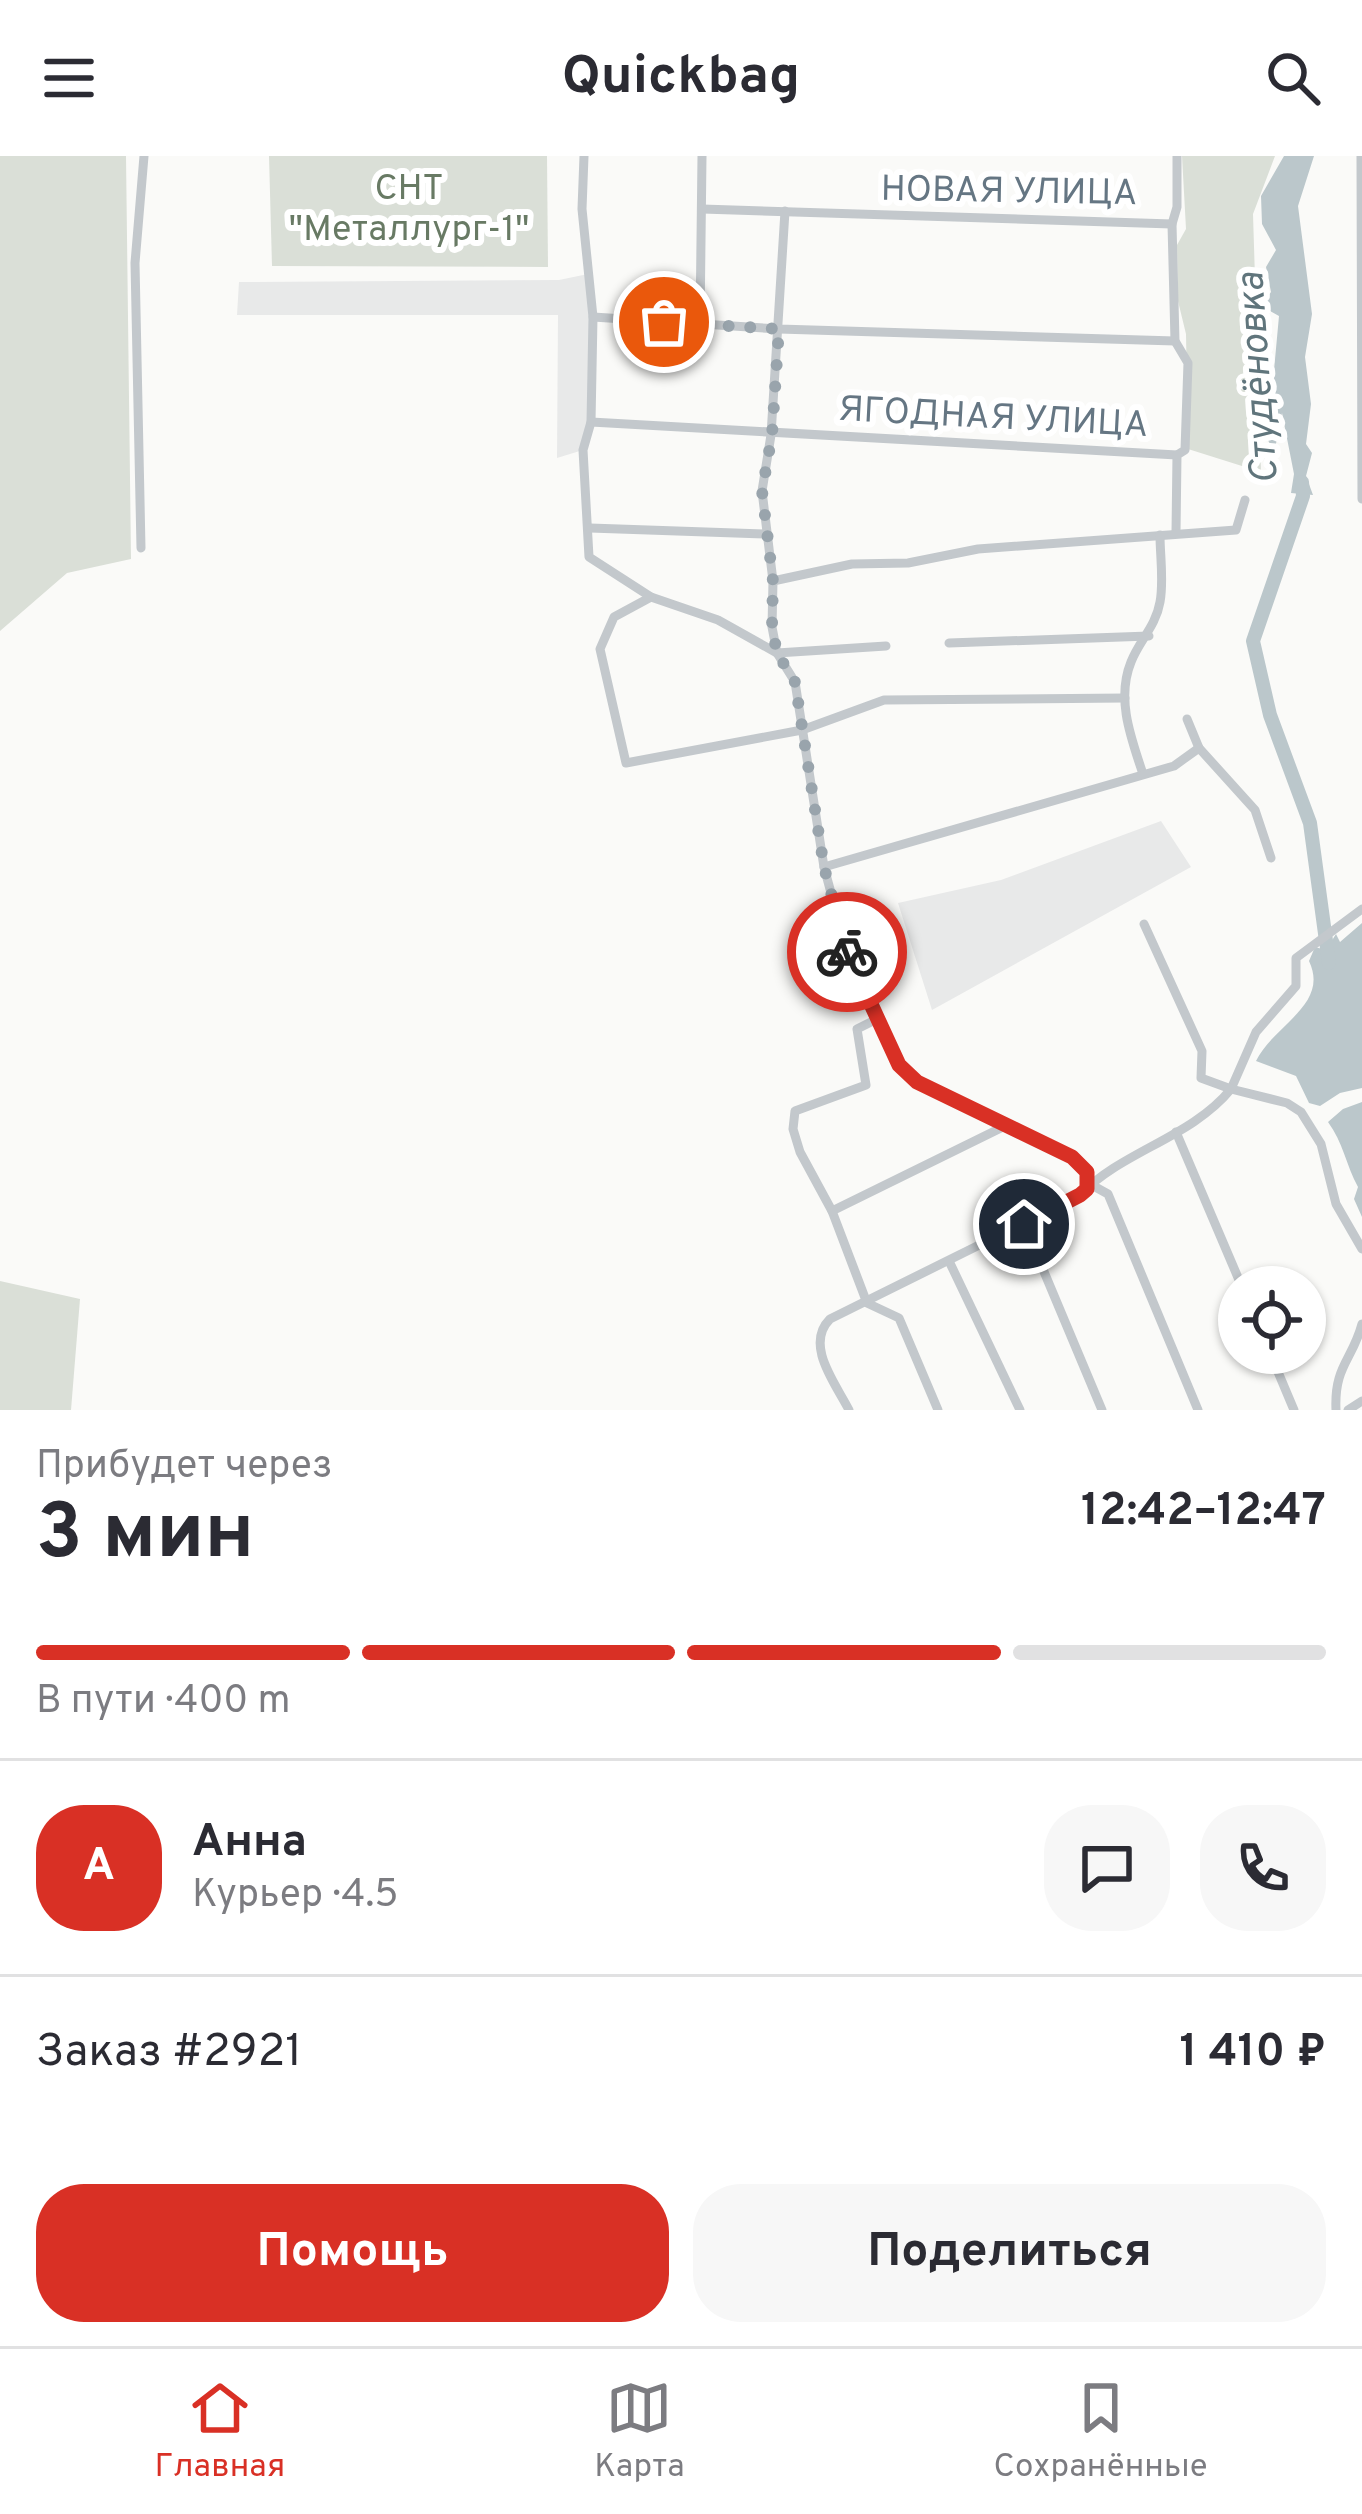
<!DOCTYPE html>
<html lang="ru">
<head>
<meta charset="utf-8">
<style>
	:root { --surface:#fff; --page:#f7f7f7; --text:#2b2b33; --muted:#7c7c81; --line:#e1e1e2; --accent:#d93025 }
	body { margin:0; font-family:Overpass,sans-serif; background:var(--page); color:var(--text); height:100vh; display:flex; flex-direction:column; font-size:45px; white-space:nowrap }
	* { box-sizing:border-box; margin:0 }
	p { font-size:39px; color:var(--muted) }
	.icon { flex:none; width:66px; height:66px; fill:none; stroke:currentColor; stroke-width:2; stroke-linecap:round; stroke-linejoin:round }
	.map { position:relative; height:1254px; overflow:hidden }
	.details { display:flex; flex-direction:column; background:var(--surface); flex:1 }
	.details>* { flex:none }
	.buttons { position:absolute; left:1218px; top:1110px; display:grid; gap:24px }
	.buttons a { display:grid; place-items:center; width:108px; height:108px; border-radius:50%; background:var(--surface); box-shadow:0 3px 9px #0004; font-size:60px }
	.pin { position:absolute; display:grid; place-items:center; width:102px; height:102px; color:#fff; margin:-51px; border:6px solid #fff; border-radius:50%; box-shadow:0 3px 12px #0007 }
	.courier { position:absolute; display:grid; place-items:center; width:120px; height:120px; margin:-60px; border:9px solid #d93025; border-radius:50%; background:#fff; color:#222; box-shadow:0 3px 15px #0007 }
	.head em { font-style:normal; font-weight:700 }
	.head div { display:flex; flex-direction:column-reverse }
	.head { display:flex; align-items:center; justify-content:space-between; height:204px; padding:0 36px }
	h1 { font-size:78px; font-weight:700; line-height:90px }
	.bar { display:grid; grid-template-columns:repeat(4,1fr); gap:18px 12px; align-content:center; height:144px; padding:0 36px }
	.bar i { height:15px; border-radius:9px; background:var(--line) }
	.bar .selected { background:var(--accent) }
	.bar p { grid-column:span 4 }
	.line { display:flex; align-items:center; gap:30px; padding:0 36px; border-top:3px solid var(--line) }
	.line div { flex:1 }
	.round { display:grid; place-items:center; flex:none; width:126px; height:126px; border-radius:48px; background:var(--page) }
	.cta { display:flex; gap:24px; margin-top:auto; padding:24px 36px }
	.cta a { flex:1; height:138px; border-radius:48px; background:var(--accent); color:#fff; font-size:48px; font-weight:700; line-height:138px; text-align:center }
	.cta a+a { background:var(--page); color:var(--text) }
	header { display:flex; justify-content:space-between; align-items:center; height:156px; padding:0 36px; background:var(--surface); font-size:54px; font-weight:700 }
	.menu { display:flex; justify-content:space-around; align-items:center; height:168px; border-top:3px solid var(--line); background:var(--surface); font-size:33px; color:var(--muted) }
	.menu a { display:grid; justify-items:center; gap:6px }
	.menu .selected { color:var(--accent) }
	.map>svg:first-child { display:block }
	.built { fill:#e8e9e9 }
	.green { fill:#dadfd7 }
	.water { fill:#bbc7cb }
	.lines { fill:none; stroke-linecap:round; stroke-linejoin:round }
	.river { stroke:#bbc7cb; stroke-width:14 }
	.minor { stroke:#c3c8cc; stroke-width:9 }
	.done { stroke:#99a4ac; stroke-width:12; stroke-dasharray:0 21.6 }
	.route { stroke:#d93025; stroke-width:15 }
	.labels { text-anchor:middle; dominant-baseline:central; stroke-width:12; stroke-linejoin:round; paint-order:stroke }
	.park-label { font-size:36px; fill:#687a64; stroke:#fff }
	.street-label { font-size:36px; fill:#657683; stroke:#fff }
	.water-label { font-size:39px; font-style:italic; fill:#60757c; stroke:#fff }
</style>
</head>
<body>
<header><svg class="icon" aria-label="menu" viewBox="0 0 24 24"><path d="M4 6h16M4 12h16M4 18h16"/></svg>Quickbag<svg class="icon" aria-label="search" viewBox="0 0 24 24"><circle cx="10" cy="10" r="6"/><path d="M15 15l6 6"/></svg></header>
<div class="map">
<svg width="1362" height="1254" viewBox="0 0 1362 1254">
	<rect width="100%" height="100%" fill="#fafaf8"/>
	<g class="built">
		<polygon points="588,118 591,266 583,294 557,302 558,159 237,159 239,126 559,124"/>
		<polygon points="1161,665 1191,711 932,854 898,747 1001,724"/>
	</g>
	<g class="green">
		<polygon points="0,0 126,0 131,403 67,417 0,475"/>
		<polygon points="269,0 547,0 548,111 272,110"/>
		<polygon points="1182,0 1275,0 1253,58 1261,316 1188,293 1186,178 1178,145 1177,89 1186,73"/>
		<polygon points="0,1125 80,1143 71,1254 0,1254"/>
	</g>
	<g class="water">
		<polygon points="1284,0 1314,0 1298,50 1312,158 1305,201 1311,248 1306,288 1312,297 1306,320 1313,339 1291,337 1294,318 1282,257 1274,298 1265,277 1265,237 1273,225 1279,160 1261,150 1271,136 1266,111 1276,94 1262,68 1261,40"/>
		<path d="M1362,767V932L1340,937L1320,950L1309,947L1296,920L1256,905C1273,869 1330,849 1309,805L1315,791L1326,794L1336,778L1340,786Z"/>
		<path d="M1362,946V1061L1354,1043L1358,1031C1346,1009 1343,986 1328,966L1343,953Z"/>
	</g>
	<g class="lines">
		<polyline class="river" points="1302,326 1303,340 1253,485 1270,559 1310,667 1329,807"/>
		<g class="minor">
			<polyline points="584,0 582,53 593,161 591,266 583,294 589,401 651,441 718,464 777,497 886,490"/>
			<polyline points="1361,0 1362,343"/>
			<polyline points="702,53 1172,68"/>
			<polyline points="785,55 771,279 762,335 773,425 772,471 777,497 795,526 824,711 850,807 899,909 917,926 1072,1001 1087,1016 1088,1027"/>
			<polyline points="593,161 779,173 1175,185"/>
			<polyline points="700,169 702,0"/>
			<polyline points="591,266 1177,299"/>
			<polyline points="590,372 764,378"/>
			<polyline points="1176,376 1177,299 1185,294 1188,207 1175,185 1172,68 1177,51 1177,0"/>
			<polyline points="141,392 135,107 144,0"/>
			<polyline points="773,425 852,408 908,407 978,393 1236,374 1245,344"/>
			<polyline points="651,441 614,461 600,493 626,607 802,574 884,544 1125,542"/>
			<polyline points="949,487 1149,480"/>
			<polyline points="1187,563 1199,592"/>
			<path d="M1143,618C1131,582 1116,543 1131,506C1139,485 1156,470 1160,446C1164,425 1160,400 1160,379"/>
			<polyline points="824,711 1174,610 1199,592 1255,654 1271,702"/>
			<polyline points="1362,753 1296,802 1296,830 1256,876 1231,933 1287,947 1301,956 1321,988 1336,1048 1362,1093"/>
			<polyline points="875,864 857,873 866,929 795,955 793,973 800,996 832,1055 867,1147 899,1162 938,1254"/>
			<polyline points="1176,976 1242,1131"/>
			<polyline points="1088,1027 1108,1038 1198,1254"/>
			<polyline points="832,1055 1007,969"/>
			<polyline points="1024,1068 1102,1254"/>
			<polyline points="949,1105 1020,1254"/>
			<polyline points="1270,1197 1294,1254"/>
			<path d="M849,1254C836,1228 804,1189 830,1163L1080,1039C1122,995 1191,982 1231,933L1201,922L1202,895L1144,768"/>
			<path d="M1336,1254C1334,1210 1352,1205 1362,1168"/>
			<polyline points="1348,1254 1362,1245"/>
		</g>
	</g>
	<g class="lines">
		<polyline class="done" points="664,166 779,173 772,279 762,335 773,425 772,471 777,497 795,526 824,711 847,796"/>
		<polyline class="route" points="847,796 899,909 917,926 1072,1001 1087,1016 1087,1033 1080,1039 1024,1068"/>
	</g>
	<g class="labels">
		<g class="park-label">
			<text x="409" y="34">СНТ<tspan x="409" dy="41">"Металлург-1"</tspan></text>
		</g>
		<g class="street-label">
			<text transform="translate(1009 37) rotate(1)">НОВАЯ УЛИЦА</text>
			<text transform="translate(993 263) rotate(3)">ЯГОДНАЯ УЛИЦА</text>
		</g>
		<g class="water-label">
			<text transform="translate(1260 222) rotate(-94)">Студёновка</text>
		</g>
	</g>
</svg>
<div class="buttons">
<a><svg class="icon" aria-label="locate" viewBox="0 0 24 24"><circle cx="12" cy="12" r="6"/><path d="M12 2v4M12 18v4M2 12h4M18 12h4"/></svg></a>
</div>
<div class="pin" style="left:664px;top:166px;background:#ea580c"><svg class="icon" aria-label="bag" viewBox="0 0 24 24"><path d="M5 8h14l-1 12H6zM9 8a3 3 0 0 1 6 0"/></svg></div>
<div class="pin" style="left:1024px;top:1068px;background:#1f2937"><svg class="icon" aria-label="home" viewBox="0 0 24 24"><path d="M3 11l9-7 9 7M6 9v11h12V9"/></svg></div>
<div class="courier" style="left:847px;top:796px"><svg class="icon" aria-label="bike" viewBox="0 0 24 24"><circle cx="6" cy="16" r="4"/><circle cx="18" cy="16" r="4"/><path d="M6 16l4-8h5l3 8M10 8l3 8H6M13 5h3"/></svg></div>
</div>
<section class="details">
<div class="head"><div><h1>3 мин</h1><p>Прибудет через</p></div><em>12:42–12:47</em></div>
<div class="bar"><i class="selected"></i><i class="selected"></i><i class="selected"></i><i></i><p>В пути · 400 m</p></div>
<div class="line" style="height:216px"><b class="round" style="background:var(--accent);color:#fff">А</b><div><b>Анна</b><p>Курьер · 4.5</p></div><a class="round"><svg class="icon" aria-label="chat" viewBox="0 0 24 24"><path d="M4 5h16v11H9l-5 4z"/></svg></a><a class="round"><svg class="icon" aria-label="phone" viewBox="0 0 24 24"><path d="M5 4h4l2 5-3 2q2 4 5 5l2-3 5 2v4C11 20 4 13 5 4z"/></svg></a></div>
<div class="line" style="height:156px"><div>Заказ #2921</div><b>1 410 ₽</b></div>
<div class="cta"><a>Помощь</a><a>Поделиться</a></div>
</section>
<nav class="menu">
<a class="selected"><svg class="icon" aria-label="home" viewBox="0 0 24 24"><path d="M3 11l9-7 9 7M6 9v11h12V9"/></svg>Главная</a>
<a><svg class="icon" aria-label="map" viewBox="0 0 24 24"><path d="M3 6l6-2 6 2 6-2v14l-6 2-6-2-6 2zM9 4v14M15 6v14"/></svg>Карта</a>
<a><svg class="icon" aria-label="saved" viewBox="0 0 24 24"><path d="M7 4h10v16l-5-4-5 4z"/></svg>Сохранённые</a>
</nav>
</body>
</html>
